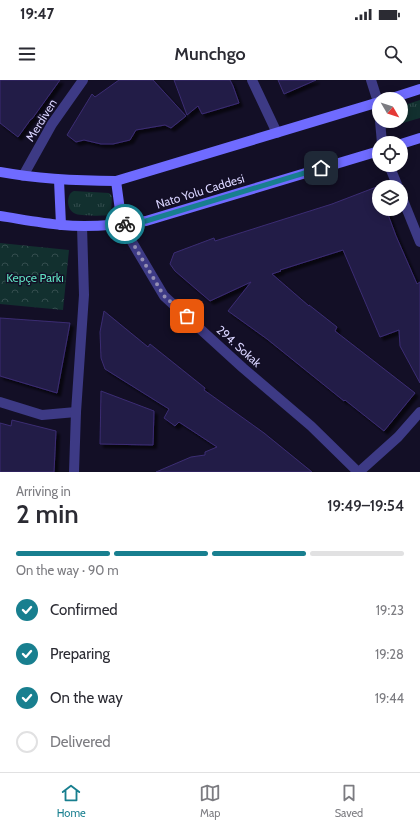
<!DOCTYPE html>
<html lang="en">
<head>
<meta charset="utf-8">
<style>
	:root { --surface:#fff; --page:#f2f2f3; --text:#2b2b33; --muted:#7c7c81; --line:#e1e1e2; --accent:#187f8f }
	body { margin:0; font-family:Cabin,sans-serif; background:var(--page); color:var(--text); height:100vh; display:flex; flex-direction:column; font-size:15px; white-space:nowrap }
	* { box-sizing:border-box; margin:0 }
	p { font-size:13px; color:var(--muted) }
	.icon { flex:none; width:22px; height:22px; fill:none; stroke:currentColor; stroke-width:2; stroke-linecap:round; stroke-linejoin:round }
	.map { position:relative; height:392px; overflow:hidden }
	.drawer { display:flex; flex-direction:column; background:var(--surface); flex:1 }
	.drawer>* { flex:none }
	.needle { width:26px; rotate:129deg }
	.tools { position:absolute; left:372px; top:12px; display:grid; gap:8px }
	.tools a { display:grid; place-items:center; width:36px; height:36px; border-radius:50%; background:var(--surface); box-shadow:0 2px 10px #0003; font-size:20px }
	.pin { position:absolute; display:grid; place-items:center; width:34px; height:34px; color:#fff; margin:-17px; border-radius:8px; box-shadow:0 2px 6px #0006 }
	.courier { position:absolute; display:grid; place-items:center; width:40px; height:40px; margin:-20px; border:3px solid #187f8f; border-radius:50%; background:#fff; color:#222; box-shadow:0 1px 5px #0007 }
	.headline em { font-style:normal; font-weight:600 }
	.headline div { display:flex; flex-direction:column-reverse }
	.headline { display:flex; align-items:center; justify-content:space-between; height:68px; padding:0 16px }
	h1 { font-size:26px; font-weight:600; line-height:30px }
	.bar { display:grid; grid-template-columns:repeat(4,1fr); gap:6px 4px; align-content:center; height:48px; padding:0 16px }
	.bar i { height:5px; border-radius:3px; background:var(--line) }
	.bar .current { background:var(--accent) }
	.bar p { grid-column:span 4 }
	ol { padding:0 16px; list-style:none }
	li { display:flex; align-items:center; gap:12px; height:44px }
	li p { margin-inline-start:auto }
	li .icon { padding:4px; border-radius:50%; background:var(--accent); color:#fff; stroke-width:4 }
	li:last-child { color:var(--muted) }
	li i { width:22px; height:22px; border:2px solid var(--line); border-radius:50% }
	.status { display:flex; justify-content:space-between; align-items:center; height:28px; padding:0 20px; background:var(--surface); direction:ltr }
	.status svg { height:11px; fill:currentColor }
	header { display:flex; justify-content:space-between; align-items:center; height:52px; padding:0 16px; background:var(--surface); font-size:18px; font-weight:600 }
	.dock { display:flex; justify-content:space-around; align-items:center; height:56px; border-top:1px solid var(--line); background:var(--surface); font-size:11px; color:var(--muted) }
	.dock a { display:grid; justify-items:center; gap:2px }
	.dock .current { color:var(--accent) }
	.map>svg:first-child { display:block }
	.grass { fill:url(#grass-tufts) }
	.park { fill:url(#park-crowns) }
	.building { fill:#241b47; stroke:#3b2d73; filter:url(#shadow) }
	.lines { fill:none; stroke-linecap:round; stroke-linejoin:round }
	.street { stroke:#3d3a85; stroke-width:10 }
	.secondary { stroke:#6f6bff; stroke-width:10 }
	.done { stroke:#948fb3; stroke-width:4; stroke-dasharray:0 7.2 }
	.route { stroke:#187f8f; stroke-width:5 }
	.labels { text-anchor:middle; dominant-baseline:central; stroke-width:3; stroke-linejoin:round; paint-order:stroke }
	.street-label { font-size:12px; fill:#d9d4ff; stroke:#130f26 }
	.park-label { font-size:12px; fill:#5fe0c0; stroke:#130f26 }
</style>
</head>
<body>
<div class="status"><b>19:47</b><svg viewBox="0 0 49 12"><path d="M0 12V9h3v3zM5 12V6h3v6zM10 12V3h3v9zM15 12V0h3v12zM26 1h20v11H26zM47 4h2v5h-2z"/></svg></div>
<header><svg class="icon" aria-label="menu" viewBox="0 0 24 24"><path d="M4 6h16M4 12h16M4 18h16"/></svg>Munchgo<svg class="icon" aria-label="search" viewBox="0 0 24 24"><circle cx="10" cy="10" r="6"/><path d="M15 15l6 6"/></svg></header>
<div class="map">
<svg width="420" height="392" viewBox="0 0 420 392">
	<defs>
		<pattern id="grass-tufts" width="24" height="20" patternUnits="userSpaceOnUse"><rect width="24" height="20" fill="#12302f"/><path d="M3 7l-1-3M5 7V3M7 7l1-3M15 17l-1-3M17 17v-4M19 17l1-3" fill="none" stroke="#344d4e"/></pattern>
		<pattern id="park-crowns" width="20" height="18" patternUnits="userSpaceOnUse"><rect width="20" height="18" fill="#12302f"/><path d="M2 6a3 3 0 1 1 6 0M12 15a3 3 0 1 1 6 0" fill="none" stroke="#344d4e"/></pattern>
		<filter id="shadow"><feDropShadow dx="3.5" dy="3.5" stdDeviation="1" flood-color="#0009"/></filter>
	</defs>
	<rect width="100%" height="100%" fill="#130f26"/>
	<g class="grass">
		<polygon points="420,20 420,38 396,45 396,41 401,41 401,26"/>
		<path d="M74,111L109,113L112,116L111,135C105,136 82,136 76,134C70,132 68,126 68,121C69,116 69,113 74,111Z"/>
	</g>
	<polygon class="park" points="0,163 69,170 63,230 0,224"/>
	<g class="building">
		<polygon points="0,0 60,0 32,39 31,39 18,57 0,43"/>
		<polygon points="119,0 153,0 186,36 171,48 165,45 136,50 130,60 113,64 101,64 84,60 76,62 67,55 92,14 95,17"/>
		<polygon points="174,0 230,0 233,6 239,23 202,34 198,26 187,35"/>
		<polygon points="278,0 316,0 284,14"/>
		<polygon points="379,106 379,129 386,129 396,156 417,204 420,202 420,303 400,266 399,250 380,257 343,170 280,190 281,191 272,194 309,226 309,225 337,247 335,251 415,313 384,351 345,320 344,321 267,259 228,231 251,202 210,221 175,191 170,184 174,173 214,158 215,161 332,124"/>
		<polygon points="104,231 148,267 150,264 205,308 204,310 264,353 312,392 156,392 191,377 205,375 205,372 217,367 179,342 175,346 164,338 169,329 105,289 101,278 100,252"/>
		<polygon points="0,238 70,243 57,313 0,296"/>
		<polygon points="101,311 154,331 153,365 100,364"/>
		<polygon points="12,340 56,351 54,392 0,392 0,343 11,346"/>
	</g>
	<g class="lines">
		<g class="street">
			<polyline points="252,0 277,53"/>
			<polyline points="371,0 378,22 379,35"/>
			<polyline points="380,41 382,63"/>
			<polyline points="389,85 398,107"/>
			<polyline points="23,96 52,44 83,0"/>
			<polyline points="401,115 420,162"/>
			<polyline points="122,145 164,216 243,288 311,346 358,392"/>
			<polyline points="0,322 42,335 76,332"/>
			<polyline points="74,392 76,332 84,215 82,146"/>
			<polyline points="359,392 398,357 420,332"/>
		</g>
		<g class="secondary">
			<polyline points="389,19 420,9"/>
			<polyline points="401,64 420,58"/>
			<path d="M0,92C39,99 76,101 116,101L379,22"/>
			<polyline points="59,100 61,145"/>
			<polyline points="116,101 122,145"/>
			<path d="M0,136C20,139 41,143 62,145C90,148 118,145 146,141L379,71"/>
		</g>
	</g>
	<g class="lines">
		<polyline class="done" points="125,144 122,145 164,216 187,236"/>
		<polyline class="route" points="125,144 146,141 321,88"/>
	</g>
	<g class="labels">
		<g class="street-label">
			<text transform="translate(41 40) rotate(-58)">Merdiven</text>
			<text transform="translate(200 111) rotate(-17)">Nato Yolu Caddesi</text>
			<text transform="translate(239 266) rotate(42)">294. Sokak</text>
		</g>
		<g class="park-label">
			<text x="35" y="197">Kepçe Parkı</text>
		</g>
	</g>
</svg>
<div class="tools">
<a><svg class="needle" viewBox="-14 -14 28 28"><path d="M0-13l5 13h-10z" fill="#e53935"/><path d="M0 13l5-13h-10z" fill="#7c7c81"/></svg></a>
<a><svg class="icon" aria-label="locate" viewBox="0 0 24 24"><circle cx="12" cy="12" r="6"/><path d="M12 2v4M12 18v4M2 12h4M18 12h4"/></svg></a>
<a><svg class="icon" aria-label="layers" viewBox="0 0 24 24"><path d="M12 4l9 5-9 5-9-5zM3 14l9 5 9-5"/></svg></a>
</div>
<div class="pin" style="left:187px;top:236px;background:#ea580c"><svg class="icon" aria-label="bag" viewBox="0 0 24 24"><path d="M5 8h14l-1 12H6zM9 8a3 3 0 0 1 6 0"/></svg></div>
<div class="pin" style="left:321px;top:88px;background:#1f2937"><svg class="icon" aria-label="home" viewBox="0 0 24 24"><path d="M3 11l9-7 9 7M6 9v11h12V9"/></svg></div>
<div class="courier" style="left:125px;top:144px"><svg class="icon" aria-label="bike" viewBox="0 0 24 24"><circle cx="6" cy="16" r="4"/><circle cx="18" cy="16" r="4"/><path d="M6 16l4-8h5l3 8M10 8l3 8H6M13 5h3"/></svg></div>
</div>
<section class="drawer">
<div class="headline"><div><h1>2 min</h1><p>Arriving in</p></div><em>19:49–19:54</em></div>
<div class="bar"><i class="current"></i><i class="current"></i><i class="current"></i><i></i><p>On the way · 90 m</p></div>
<ol>
<li><svg class="icon" aria-label="check" viewBox="0 0 24 24"><path d="M5 12l5 5 9-10"/></svg>Confirmed<p>19:23</p></li>
<li><svg class="icon" aria-label="check" viewBox="0 0 24 24"><path d="M5 12l5 5 9-10"/></svg>Preparing<p>19:28</p></li>
<li><svg class="icon" aria-label="check" viewBox="0 0 24 24"><path d="M5 12l5 5 9-10"/></svg>On the way<p>19:44</p></li>
<li><i></i>Delivered</li>
</ol>
</section>
<nav class="dock">
<a class="current"><svg class="icon" aria-label="home" viewBox="0 0 24 24"><path d="M3 11l9-7 9 7M6 9v11h12V9"/></svg>Home</a>
<a><svg class="icon" aria-label="map" viewBox="0 0 24 24"><path d="M3 6l6-2 6 2 6-2v14l-6 2-6-2-6 2zM9 4v14M15 6v14"/></svg>Map</a>
<a><svg class="icon" aria-label="saved" viewBox="0 0 24 24"><path d="M7 4h10v16l-5-4-5 4z"/></svg>Saved</a>
</nav>
</body>
</html>
